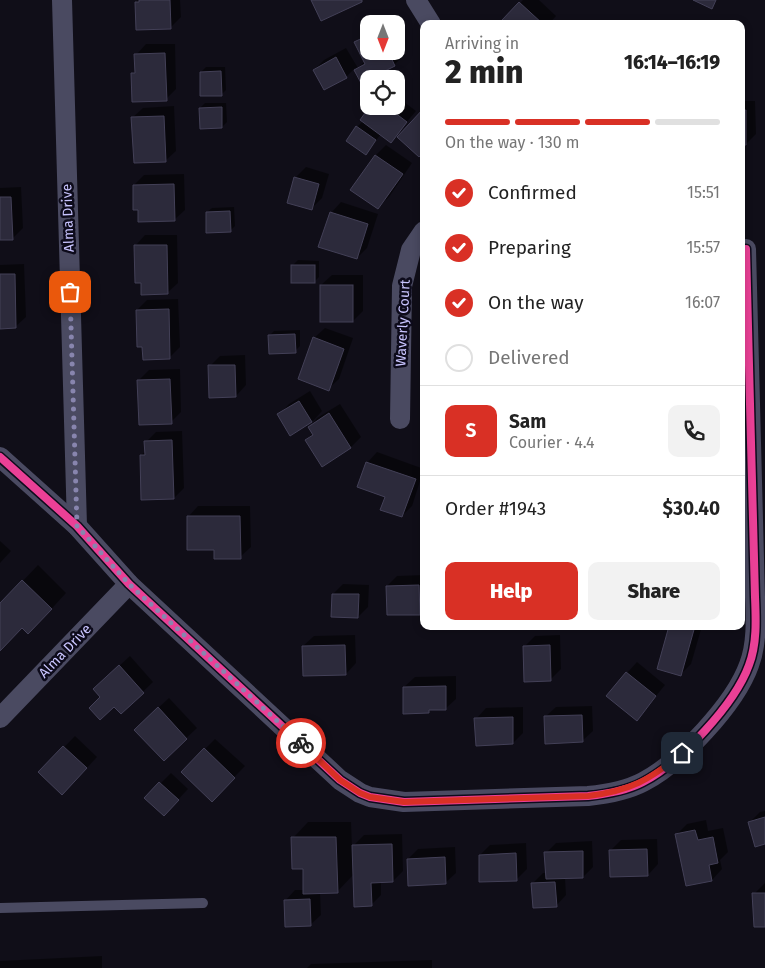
<!DOCTYPE html>
<html lang="en">
<head>
<meta charset="utf-8">
<style>
	:root { --surface:#fff; --page:#f2f2f2; --text:#222; --muted:#767676; --line:#e0e0e0; --accent:#d93025 }
	body { margin:0; font-family:"Fira Sans",sans-serif; background:var(--page); color:var(--text); height:100vh; display:flex; flex-direction:column; font-size:19px; white-space:nowrap }
	* { box-sizing:border-box; margin:0 }
	p { font-size:16px; color:var(--muted) }
	.icon { flex:none; width:28px; height:28px; fill:none; stroke:currentColor; stroke-width:2; stroke-linecap:round; stroke-linejoin:round }
	.map { position:relative; flex:1; overflow:hidden }
	.sheet { position:absolute; left:420px; top:20px; width:325px; height:610px; display:flex; flex-direction:column; background:var(--surface); border-radius:10px; box-shadow:0 2px 8px #0003 }
	.sheet>* { flex:none }
	.needle { width:32px; rotate:180deg }
	.controls { position:absolute; left:360px; top:15px; display:grid; gap:10px }
	.controls a { display:grid; place-items:center; width:45px; height:45px; border-radius:10px; background:var(--surface); box-shadow:0 2px 8px #0003; font-size:25px }
	.pin { position:absolute; display:grid; place-items:center; width:42px; height:42px; color:#fff; margin:-21px; border-radius:10px; box-shadow:0 2px 8px #0006 }
	.courier { position:absolute; display:grid; place-items:center; width:50px; height:50px; margin:-25px; border:4px solid #d93025; border-radius:50%; background:#fff; color:#222; box-shadow:0 1px 6px #0007 }
	.head em { font-style:normal; font-weight:800 }
	.head div { display:flex; flex-direction:column-reverse }
	.head { display:flex; align-items:center; justify-content:space-between; height:85px; padding:0 25px }
	h1 { font-size:32px; font-weight:800; line-height:38px }
	.bar { display:grid; grid-template-columns:repeat(4,1fr); gap:8px 5px; align-content:center; height:60px; padding:0 25px }
	.bar i { height:6px; border-radius:4px; background:var(--line) }
	.bar .current { background:var(--accent) }
	.bar p { grid-column:span 4 }
	.line { display:flex; align-items:center; gap:12px; padding:0 25px; border-top:1px solid var(--line) }
	.line div { flex:1 }
	.round { display:grid; place-items:center; flex:none; width:52px; height:52px; border-radius:10px; background:var(--page) }
	ol { padding:0 25px; list-style:none }
	li { display:flex; align-items:center; gap:15px; height:55px }
	li p { margin-inline-start:auto }
	li .icon { padding:5px; border-radius:50%; background:var(--accent); color:#fff; stroke-width:4 }
	li:last-child { color:var(--muted) }
	li i { width:28px; height:28px; border:2px solid var(--line); border-radius:50% }
	.cta { display:flex; gap:10px; margin-top:auto; padding:10px 25px }
	.cta a { flex:1; height:58px; border-radius:10px; background:var(--accent); color:#fff; font-size:20px; font-weight:800; line-height:58px; text-align:center }
	.cta a+a { background:var(--page); color:var(--text) }
	.map>svg:first-child { display:block }
	.shadow { fill:#0007 }
	.building { fill:#2c2a3b; stroke:#434057 }
	.lines { fill:none; stroke-linecap:round; stroke-linejoin:round }
	.service { stroke:#4a4a61; stroke-width:10 }
	.minor { stroke:#4a4a61; stroke-width:20 }
	.cycleway-casing { stroke:#0d0b1b; stroke-width:11 }
	.cycleway { stroke:#ea4096; stroke-width:8 }
	.done { stroke:#8885ae; stroke-width:5; stroke-dasharray:0 9 }
	.route { stroke:#d93025; stroke-width:6 }
	.labels { text-anchor:middle; dominant-baseline:central; stroke-width:5; stroke-linejoin:round; paint-order:stroke }
	.street-label { font-size:14px; fill:#c9c5ff; stroke:#0d0b1b }
</style>
</head>
<body>
<div class="map">
<svg width="765" height="968" viewBox="0 0 765 968">
	<rect width="100%" height="100%" fill="#100e18"/>
	<g class="shadow">
		<polygon points="138,0 180,0 181,17 170,28 136,2"/>
		<polygon points="523,0 539,0 556,16 549,24 508,24 504,20"/>
		<polygon points="369,31 369,51 396,51 396,38 404,55 394,65 361,81 355,68 346,77 325,89 314,70 324,60 346,48 358,68 365,61 356,42"/>
		<polygon points="146,44 175,44 176,89 166,99 132,74 136,70 136,55"/>
		<polygon points="206,67 225,67 226,90 221,95 201,72"/>
		<polygon points="396,96 416,111 391,141 381,134 366,153 357,127 363,121 371,106 396,106"/>
		<polygon points="741,101 755,101 756,134 746,144 741,144"/>
		<polygon points="205,103 226,103 227,122 222,127 200,108"/>
		<polygon points="174,106 176,151 165,161 132,118 143,108"/>
		<polygon points="386,145 412,163 389,197 378,207 376,155"/>
		<polygon points="306,167 329,174 322,198 311,209 295,178"/>
		<polygon points="184,174 185,210 174,220 134,185 144,175"/>
		<polygon points="21,187 23,228 12,239 0,239 0,188"/>
		<polygon points="341,202 378,214 367,248 357,258 331,213"/>
		<polygon points="234,207 235,226 230,231 207,212 212,208"/>
		<polygon points="145,235 177,235 178,283 167,293 142,282 135,246"/>
		<polygon points="298,260 319,261 319,277 314,282 293,265"/>
		<polygon points="24,264 26,317 15,327 0,327 0,265"/>
		<polygon points="332,275 363,275 363,311 353,321 321,285"/>
		<polygon points="178,299 180,347 169,358 137,310 147,300"/>
		<polygon points="325,328 353,338 339,379 328,389 314,338"/>
		<polygon points="300,330 300,346 295,351 269,336 274,331"/>
		<polygon points="245,355 246,385 236,396 210,366 220,356"/>
		<polygon points="180,369 181,412 171,422 139,380 149,370"/>
		<polygon points="310,391 322,411 314,420 291,434 279,415 289,404"/>
		<polygon points="340,404 361,437 351,447 306,440 313,433 310,427 317,418"/>
		<polygon points="182,431 184,488 174,498 141,455 146,451 146,442 156,432"/>
		<polygon points="377,452 424,469 412,506 402,516 387,497 367,463"/>
		<polygon points="198,506 250,506 251,547 240,557 216,548 188,517"/>
		<polygon points="0,541 11,551 0,563"/>
		<polygon points="38,565 66,593 44,617 22,626 0,649 0,605"/>
		<polygon points="424,575 424,609 419,613 387,586 397,576"/>
		<polygon points="343,584 369,585 368,607 358,617 333,594"/>
		<polygon points="670,626 702,626 691,664 681,674"/>
		<polygon points="355,635 356,663 346,674 303,646 314,636"/>
		<polygon points="560,635 561,669 550,680 525,646 535,636"/>
		<polygon points="130,656 153,682 121,713 114,705 101,697 105,679"/>
		<polygon points="637,662 665,685 637,719 627,673"/>
		<polygon points="456,676 456,699 445,709 431,709 428,712 404,687 415,677"/>
		<polygon points="169,698 197,728 164,759 146,719"/>
		<polygon points="592,706 593,731 582,741 545,717 556,707"/>
		<polygon points="523,707 523,733 513,743 476,719 486,708"/>
		<polygon points="75,736 97,757 73,783 40,772"/>
		<polygon points="215,739 245,766 212,800 205,749"/>
		<polygon points="171,773 188,789 174,804 146,798"/>
		<polygon points="765,811 765,842 749,823 760,812"/>
		<polygon points="706,820 708,831 723,828 728,852 720,860 722,869 712,880 676,835 687,824"/>
		<polygon points="308,822 351,822 352,847 364,835 402,834 403,871 393,881 381,881 381,895 371,905 354,874 337,892 320,892 321,915 310,925 285,901 295,890 304,890 304,868 293,838"/>
		<polygon points="657,839 658,864 648,875 611,850 621,840"/>
		<polygon points="592,841 593,867 583,877 565,878 566,895 556,906 532,884 543,873 547,873 546,853 556,843"/>
		<polygon points="526,843 527,869 517,879 480,855 490,845"/>
		<polygon points="455,847 456,873 445,883 408,859 418,849"/>
		<polygon points="765,883 765,926 754,894"/>
		<polygon points="102,956 102,968 0,968 0,961"/>
		<polygon points="432,960 432,968 307,968 311,964"/>
	</g>
	<g class="building">
		<polygon points="139,0 170,0 171,29 136,30 135,2 139,2"/>
		<polygon points="311,0 362,0 362,2 321,21"/>
		<polygon points="693,0 716,0 712,9"/>
		<polygon points="519,2 543,24 506,24 502,20"/>
		<polygon points="369,35 369,51 388,51 395,66 361,83 354,70 365,64 354,42"/>
		<polygon points="165,53 167,101 132,102 131,73 135,73 134,54"/>
		<polygon points="336,57 347,78 324,90 313,70"/>
		<polygon points="221,71 222,96 200,96 200,72"/>
		<polygon points="370,106 386,106 407,122 391,143 360,120"/>
		<polygon points="222,107 222,128 200,129 199,108"/>
		<polygon points="424,108 424,152 419,157 397,137"/>
		<polygon points="746,110 746,145 741,145 741,111"/>
		<polygon points="164,116 166,162 134,163 131,117"/>
		<polygon points="356,126 376,140 366,155 346,141"/>
		<polygon points="375,155 403,174 378,209 350,190"/>
		<polygon points="294,177 319,184 312,210 287,203"/>
		<polygon points="174,184 175,221 138,222 138,210 133,210 133,185"/>
		<polygon points="0,197 11,197 13,240 0,240"/>
		<polygon points="230,211 231,232 206,233 206,212"/>
		<polygon points="330,212 368,224 357,259 318,247"/>
		<polygon points="134,245 167,245 168,294 141,295 141,283 135,283"/>
		<rect x="291" y="265" width="24" height="18"/>
		<polygon points="0,274 15,274 16,328 0,329"/>
		<rect x="320" y="285" width="33" height="37"/>
		<polygon points="169,309 170,359 143,360 142,347 137,347 136,310"/>
		<polygon points="295,334 296,353 269,354 268,335"/>
		<polygon points="313,337 344,349 329,391 298,379"/>
		<polygon points="208,365 235,365 236,397 209,398"/>
		<polygon points="170,379 172,424 139,425 137,380"/>
		<polygon points="299,401 312,422 290,436 277,414"/>
		<polygon points="329,413 351,448 322,467 305,440 313,435 308,427"/>
		<polygon points="172,440 174,499 141,500 140,455 145,455 144,441"/>
		<polygon points="366,462 416,479 402,517 380,510 385,497 357,487"/>
		<polygon points="187,516 240,516 241,559 214,559 214,550 187,550"/>
		<polygon points="22,580 52,609 28,634 22,628 0,651 0,603"/>
		<polygon points="419,585 420,615 387,615 386,586"/>
		<polygon points="332,594 359,594 358,618 331,617"/>
		<polygon points="669,626 695,626 681,676 657,669"/>
		<polygon points="345,645 346,675 303,676 302,646"/>
		<polygon points="550,645 551,681 524,682 523,646"/>
		<polygon points="119,665 144,693 121,714 114,707 100,720 89,708 100,697 93,689"/>
		<polygon points="626,672 656,696 637,721 606,696"/>
		<polygon points="446,686 446,710 429,710 429,713 403,714 403,687"/>
		<polygon points="158,707 187,739 164,761 134,730"/>
		<polygon points="582,715 583,742 545,744 544,716"/>
		<polygon points="513,717 513,744 476,746 474,718"/>
		<polygon points="63,746 87,768 62,795 38,772"/>
		<polygon points="204,748 235,778 212,802 181,772"/>
		<polygon points="159,782 179,800 164,816 144,798"/>
		<polygon points="765,817 765,844 755,847 748,822"/>
		<polygon points="695,830 698,840 713,837 718,863 709,865 712,881 686,886 675,834"/>
		<polygon points="291,837 336,837 338,893 303,894 303,869 292,869"/>
		<polygon points="392,844 393,882 371,883 372,906 354,907 352,845"/>
		<polygon points="647,849 648,876 610,877 609,850"/>
		<polygon points="583,851 583,878 546,879 544,852"/>
		<polygon points="516,853 517,881 479,882 479,855"/>
		<polygon points="445,857 446,884 408,886 407,859"/>
		<polygon points="555,882 557,907 533,908 531,883"/>
		<polygon points="752,893 765,893 765,927 754,927"/>
		<polygon points="310,899 311,926 285,927 284,900"/>
	</g>
	<g class="lines">
		<polyline class="service" points="0,908 203,903"/>
		<g class="minor">
			<polyline points="62,0 77,526"/>
			<polyline points="416,0 431,24"/>
			<polyline points="400,419 402,286 411,250 424,231"/>
			<path d="M0,457L77,526L129,584L340,780L360,793L370,797L404,802L588,796C607,794 626,791 643,782C680,763 735,704 749,665C757,644 756,620 755,597L746,249"/>
			<polyline points="0,718 129,584"/>
		</g>
		<defs>
			<path id="cycleway" d="M0,457L77,526L129,584L340,780L360,793L370,797L404,802L588,796C607,794 626,791 643,782C680,763 735,704 749,665C757,644 756,620 755,597L746,249"/>
		</defs>
		<use href="#cycleway" class="cycleway-casing"/>
		<use href="#cycleway" class="cycleway"/>
	</g>
	<g class="lines">
		<polyline class="done" points="70,292 77,526 129,584 301,743"/>
		<path class="route" d="M301,743L340,780L360,793L370,797L404,802L588,796C630,791 650,780 682,753"/>
	</g>
	<g class="labels">
		<g class="street-label">
			<text transform="translate(68 218) rotate(-92)">Alma Drive</text>
			<text transform="translate(403 323) rotate(-87)">Waverly Court</text>
			<text transform="translate(65 651) rotate(-46)">Alma Drive</text>
		</g>
	</g>
</svg>
<div class="controls">
<a><svg class="needle" viewBox="-14 -14 28 28"><path d="M0-13l5 13h-10z" fill="#e53935"/><path d="M0 13l5-13h-10z" fill="#767676"/></svg></a>
<a><svg class="icon" aria-label="locate" viewBox="0 0 24 24"><circle cx="12" cy="12" r="6"/><path d="M12 2v4M12 18v4M2 12h4M18 12h4"/></svg></a>
</div>
<div class="pin" style="left:70px;top:292px;background:#ea580c"><svg class="icon" aria-label="bag" viewBox="0 0 24 24"><path d="M5 8h14l-1 12H6zM9 8a3 3 0 0 1 6 0"/></svg></div>
<div class="pin" style="left:682px;top:753px;background:#1f2937"><svg class="icon" aria-label="home" viewBox="0 0 24 24"><path d="M3 11l9-7 9 7M6 9v11h12V9"/></svg></div>
<div class="courier" style="left:301px;top:743px"><svg class="icon" aria-label="bike" viewBox="0 0 24 24"><circle cx="6" cy="16" r="4"/><circle cx="18" cy="16" r="4"/><path d="M6 16l4-8h5l3 8M10 8l3 8H6M13 5h3"/></svg></div>
<section class="sheet">
<div class="head"><div><h1>2 min</h1><p>Arriving in</p></div><em>16:14–16:19</em></div>
<div class="bar"><i class="current"></i><i class="current"></i><i class="current"></i><i></i><p>On the way · 130 m</p></div>
<ol>
<li><svg class="icon" aria-label="check" viewBox="0 0 24 24"><path d="M5 12l5 5 9-10"/></svg>Confirmed<p>15:51</p></li>
<li><svg class="icon" aria-label="check" viewBox="0 0 24 24"><path d="M5 12l5 5 9-10"/></svg>Preparing<p>15:57</p></li>
<li><svg class="icon" aria-label="check" viewBox="0 0 24 24"><path d="M5 12l5 5 9-10"/></svg>On the way<p>16:07</p></li>
<li><i></i>Delivered</li>
</ol>
<div class="line" style="height:90px"><b class="round" style="background:var(--accent);color:#fff">S</b><div><b>Sam</b><p>Courier · 4.4</p></div><a class="round"><svg class="icon" aria-label="phone" viewBox="0 0 24 24"><path d="M5 4h4l2 5-3 2q2 4 5 5l2-3 5 2v4C11 20 4 13 5 4z"/></svg></a></div>
<div class="line" style="height:65px"><div>Order #1943</div><b>$30.40</b></div>
<div class="cta"><a>Help</a><a>Share</a></div>
</section>
</div>
</body>
</html>
